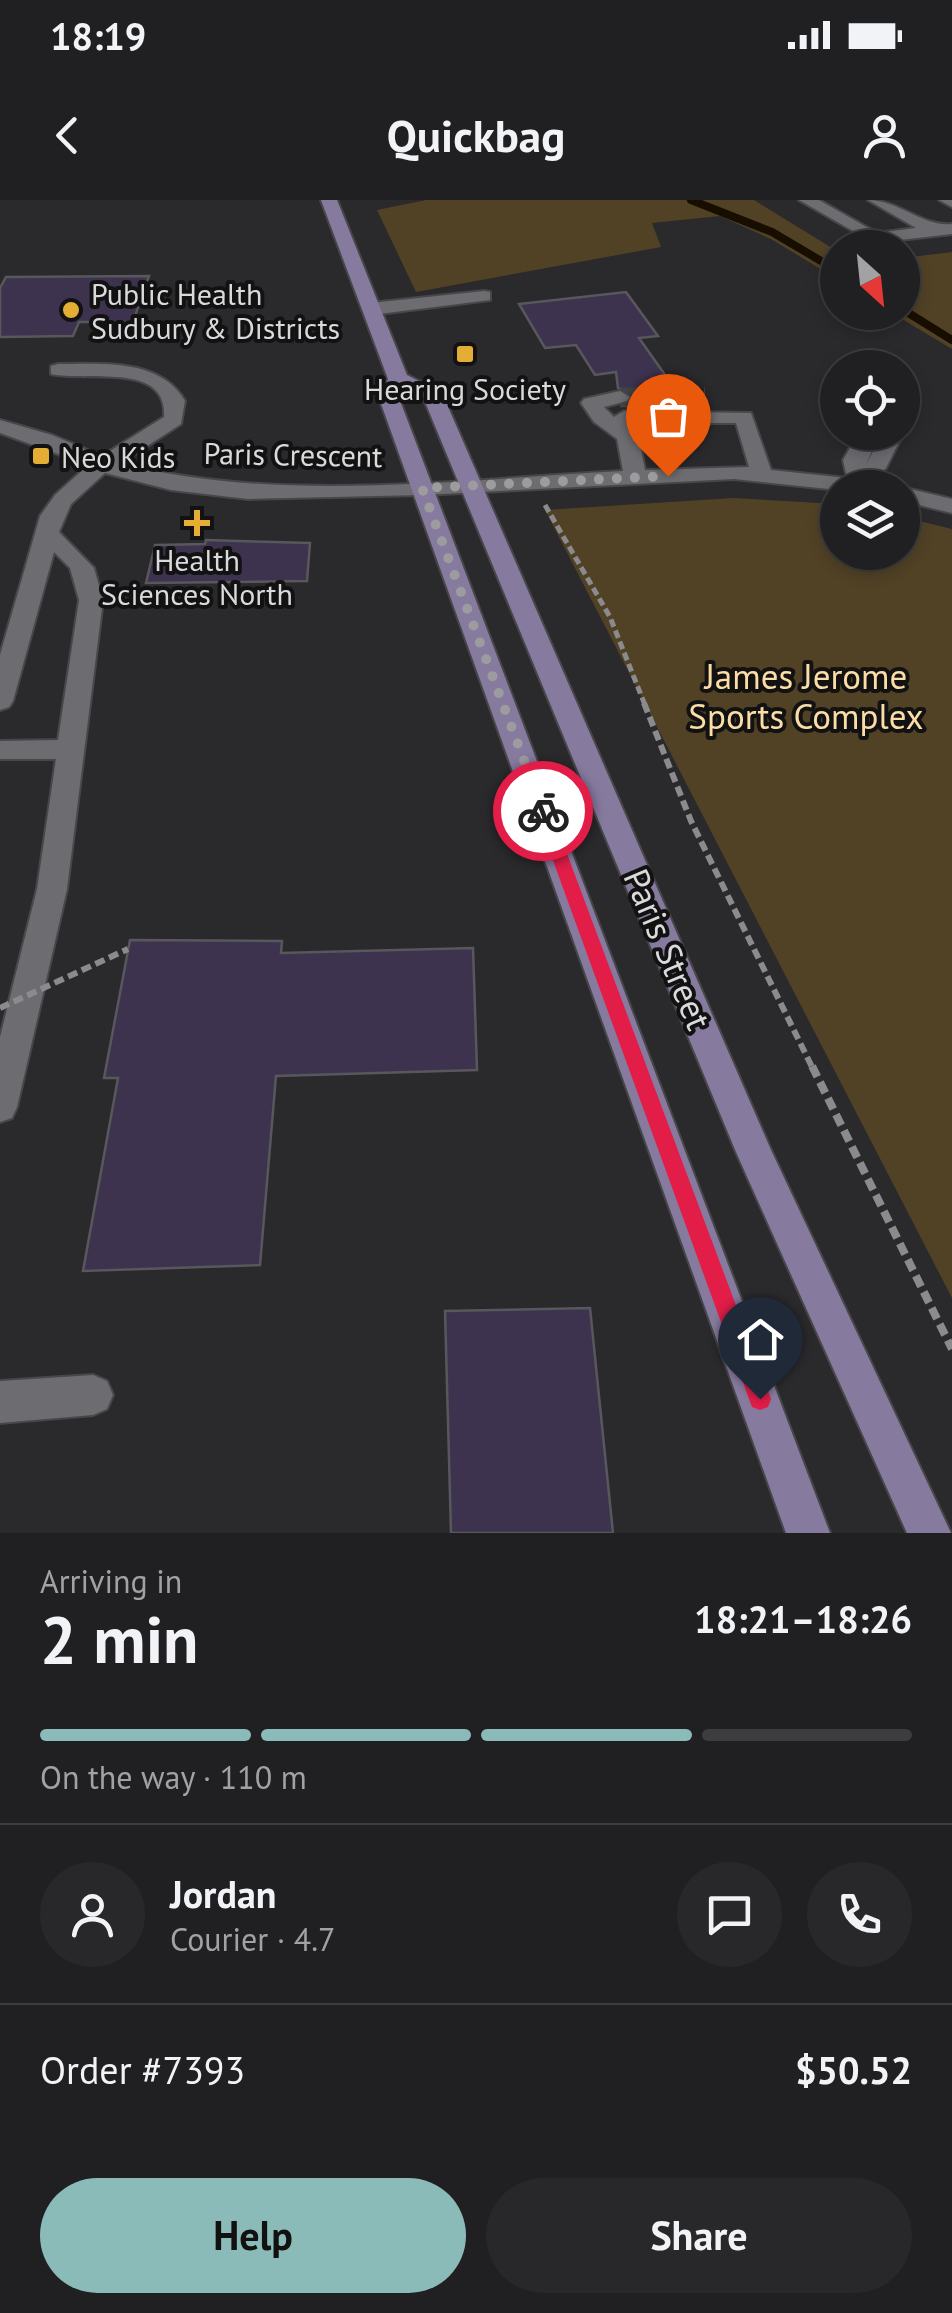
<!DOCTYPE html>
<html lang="en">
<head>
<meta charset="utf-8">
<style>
	:root { --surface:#201f21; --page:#28272a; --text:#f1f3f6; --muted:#a2a2a5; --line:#3d3d3f; --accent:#8bbbb9 }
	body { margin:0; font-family:"PT Sans",sans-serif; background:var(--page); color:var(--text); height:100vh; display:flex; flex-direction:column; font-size:38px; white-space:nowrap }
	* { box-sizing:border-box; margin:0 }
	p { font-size:32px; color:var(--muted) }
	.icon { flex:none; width:55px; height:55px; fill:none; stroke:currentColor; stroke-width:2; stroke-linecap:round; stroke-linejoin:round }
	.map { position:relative; height:1333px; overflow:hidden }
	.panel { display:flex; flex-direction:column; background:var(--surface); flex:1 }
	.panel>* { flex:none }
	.needle { width:65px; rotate:153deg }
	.tools { position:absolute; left:820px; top:30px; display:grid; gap:20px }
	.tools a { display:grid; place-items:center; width:100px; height:100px; border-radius:50%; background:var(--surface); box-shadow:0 5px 15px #0003,0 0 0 2px var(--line); font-size:50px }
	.pin { position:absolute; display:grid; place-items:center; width:85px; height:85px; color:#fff; margin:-102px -42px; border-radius:50% 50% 50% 0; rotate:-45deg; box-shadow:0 0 10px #0007 }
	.pin .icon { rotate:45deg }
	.courier { position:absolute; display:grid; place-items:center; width:100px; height:100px; margin:-50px; border:8px solid #e11d48; border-radius:50%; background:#fff; color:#222; box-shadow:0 2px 12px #0007 }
	.headline em { font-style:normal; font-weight:600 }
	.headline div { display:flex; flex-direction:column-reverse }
	.headline { display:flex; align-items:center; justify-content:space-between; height:170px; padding:0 40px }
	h1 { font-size:65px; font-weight:600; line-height:75px }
	.bar { display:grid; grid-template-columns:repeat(4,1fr); gap:15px 10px; align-content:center; height:120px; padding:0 40px }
	.bar i { height:12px; border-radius:8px; background:var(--line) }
	.bar .active { background:var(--accent) }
	.bar p { grid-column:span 4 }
	.line { display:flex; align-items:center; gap:25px; padding:0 40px; border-top:2px solid var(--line) }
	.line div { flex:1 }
	.round { display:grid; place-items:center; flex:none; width:105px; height:105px; border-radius:52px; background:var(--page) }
	.action { display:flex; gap:20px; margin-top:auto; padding:20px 40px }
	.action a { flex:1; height:115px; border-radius:60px; background:var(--accent); color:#111; font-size:40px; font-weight:600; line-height:115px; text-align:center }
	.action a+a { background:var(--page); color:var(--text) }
	.status { display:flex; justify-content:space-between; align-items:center; height:70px; padding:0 50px; background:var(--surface); direction:ltr }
	.status svg { height:28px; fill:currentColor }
	header { display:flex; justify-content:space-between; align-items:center; height:130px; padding:0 40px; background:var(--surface); font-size:45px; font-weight:600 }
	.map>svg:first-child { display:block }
	.green { fill:#514226 }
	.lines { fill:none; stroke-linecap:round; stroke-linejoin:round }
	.stream { stroke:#180e00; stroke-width:8 }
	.building { fill:#3d334f; stroke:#58575b; stroke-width:2.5 }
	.minor-tunnel { stroke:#444446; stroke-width:19; stroke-dasharray:19 9; stroke-linecap:butt }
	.minor-casing { stroke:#474649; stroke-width:4 }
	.major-casing { stroke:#474649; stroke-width:4 }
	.path-far2 { stroke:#8b8a8d; stroke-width:5; stroke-dasharray:8 4; stroke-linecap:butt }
	.path-far1 { stroke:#8b8a8d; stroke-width:6; stroke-dasharray:10 5; stroke-linecap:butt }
	.path { stroke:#8b8a8d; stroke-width:8; stroke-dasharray:12 6; stroke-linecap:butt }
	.minor { fill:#6d6c70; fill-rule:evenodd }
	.major { fill:#877a9f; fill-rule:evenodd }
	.path-bridge { stroke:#8b8a8d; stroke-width:6; stroke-dasharray:10 5; stroke-linecap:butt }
	.route { fill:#e11d48 }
	.done { stroke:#9c9c9e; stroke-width:10; stroke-dasharray:0 18 }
	.poi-dot { fill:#e4ae35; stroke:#131213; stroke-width:4 }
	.labels { text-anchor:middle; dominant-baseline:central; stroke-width:8; stroke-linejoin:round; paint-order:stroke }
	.far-poi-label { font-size:30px; fill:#dadadc; stroke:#131213; text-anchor:start }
	.far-street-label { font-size:30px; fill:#dadadc; stroke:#131213 }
	.park-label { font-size:35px; fill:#fbdda5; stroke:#131213 }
	.street-label { font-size:35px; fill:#dadadc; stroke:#131213 }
</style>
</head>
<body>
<div class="status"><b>18:19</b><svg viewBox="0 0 49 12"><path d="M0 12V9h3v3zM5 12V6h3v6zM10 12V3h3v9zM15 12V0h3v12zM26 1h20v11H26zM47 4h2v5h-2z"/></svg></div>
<header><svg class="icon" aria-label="back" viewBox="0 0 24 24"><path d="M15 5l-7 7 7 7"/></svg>Quickbag<svg class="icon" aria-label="person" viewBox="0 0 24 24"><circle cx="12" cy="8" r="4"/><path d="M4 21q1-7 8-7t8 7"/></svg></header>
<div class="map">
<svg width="952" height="1333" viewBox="0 0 952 1333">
	<rect width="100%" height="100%" fill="#2a292c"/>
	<g class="green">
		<polygon points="426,0 754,0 837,51 837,79 771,39 720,16 652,23 661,47 416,92 377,10"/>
		<polygon points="952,52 952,149 892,113 902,112 903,58"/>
		<polygon points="733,298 837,304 838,352 902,352 903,317 952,329 952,1098 545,310"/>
	</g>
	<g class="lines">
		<g class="stream">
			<polyline points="691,0 772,32 838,71"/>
			<polyline points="902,109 952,140"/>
		</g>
	</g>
	<g class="building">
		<polygon points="149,76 133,122 79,122 73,136 0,137 0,88 6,77"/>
		<polygon points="626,92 658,136 639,138 687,206 623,206 634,196 618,188 616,172 595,175 576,145 545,148 519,104"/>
		<polygon points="206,340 310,343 307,381 146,383 155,345 205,344"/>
		<polygon points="130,740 282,741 281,753 473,748 477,870 276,876 260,1065 83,1071 118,878 104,878"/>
		<polygon points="590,1108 613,1333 451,1333 445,1111"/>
	</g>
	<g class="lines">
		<polyline class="minor-tunnel" points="620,197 705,197"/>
		<defs>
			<g id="minor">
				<path d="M799,0H819L877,33L916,28L868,0C899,0 922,27 952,24V34L874,43Z"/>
				<polygon points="939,0 952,0 952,7"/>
				<polygon points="484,91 490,92 490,100 371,115 362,109 371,103"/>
				<path d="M58,164C102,164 160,158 185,201L181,224L121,263C274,304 464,279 623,271L617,239L594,222L581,203L584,199L620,191L630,197L627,201L604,207L614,217L624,211L751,213L771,270L847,278L843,260L859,232H880L866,265L883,232L903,234L886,268L874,281L886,288L838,290L734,279L422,295L248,299L171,290L105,273L71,304L59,332L94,368L103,400L67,689L17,907L12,918L0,922V837L37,689L56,559H0V541L58,540L79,400L70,368L54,352L13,501L9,507L0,510V455L40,316L55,295L88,265L0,233V220L52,235L102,256L164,217C168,161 86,182 51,174V166ZM636,223H736L749,267L645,270Z"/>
				<polygon points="902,287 952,299 952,313 902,301"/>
				<polygon points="93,1175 107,1181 113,1195 107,1209 93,1215 0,1223 0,1181"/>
			</g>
			<polygon id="major" points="321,0 337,0 407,175 442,193 771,950 951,1333 907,1333 736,952 423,197 404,188 399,198 830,1333 786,1333 379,198 388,179"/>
		</defs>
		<use href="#minor" class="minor-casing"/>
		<use href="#major" class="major-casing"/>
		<polyline class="path-far2" points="545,305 610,417 645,505"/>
		<polyline class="path-far1" points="644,503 691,621 813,869"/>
		<polyline class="path" points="812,866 952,1149"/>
		<use href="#minor" class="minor"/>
		<use href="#major" class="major"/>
		<polyline class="path-bridge" points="0,808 128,749"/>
	</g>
	<polygon class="route" points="543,606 551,611 771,1199 768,1207 760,1210 752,1207 749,1199 535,611"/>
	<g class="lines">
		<polyline class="done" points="543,611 422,288 668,276"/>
	</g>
	<g class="poi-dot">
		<circle cx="71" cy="110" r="10"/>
		<rect x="455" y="144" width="20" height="20" rx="5"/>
		<rect x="31" y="246" width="20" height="20" rx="5"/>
		<path d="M192 308h10v10h10v10h-10v10h-10v-10h-10v-10h10z"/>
	</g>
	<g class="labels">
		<g class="far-poi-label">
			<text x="91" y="93">Public Health<tspan x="91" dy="34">Sudbury &amp; Districts</tspan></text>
			<text x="465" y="188" text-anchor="middle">Hearing Society</text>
			<text x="61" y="256">Neo Kids</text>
			<text x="197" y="359" text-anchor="middle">Health<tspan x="197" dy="34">Sciences North</tspan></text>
		</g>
		<g class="far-street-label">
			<text transform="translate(293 254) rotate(1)">Paris Crescent</text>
		</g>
		<g class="park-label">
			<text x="806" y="476">James Jerome<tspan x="806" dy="40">Sports Complex</tspan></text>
		</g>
		<g class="street-label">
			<text transform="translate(668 749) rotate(67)">Paris Street</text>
		</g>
	</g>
</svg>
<div class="tools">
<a><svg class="needle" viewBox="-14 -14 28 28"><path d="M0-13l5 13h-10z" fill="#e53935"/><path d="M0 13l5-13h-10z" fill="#a2a2a5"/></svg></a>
<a><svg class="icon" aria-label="locate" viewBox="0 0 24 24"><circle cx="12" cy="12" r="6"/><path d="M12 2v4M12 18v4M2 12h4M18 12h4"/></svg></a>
<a><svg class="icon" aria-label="layers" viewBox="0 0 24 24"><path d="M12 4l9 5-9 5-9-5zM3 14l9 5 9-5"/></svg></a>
</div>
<div class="pin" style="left:668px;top:276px;background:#ea580c"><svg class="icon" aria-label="bag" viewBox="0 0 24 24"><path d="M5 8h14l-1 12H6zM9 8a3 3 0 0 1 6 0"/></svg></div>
<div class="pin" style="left:760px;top:1199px;background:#1f2937"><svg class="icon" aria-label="home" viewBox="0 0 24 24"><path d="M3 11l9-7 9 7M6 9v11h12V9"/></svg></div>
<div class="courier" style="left:543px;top:611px"><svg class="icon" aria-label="bike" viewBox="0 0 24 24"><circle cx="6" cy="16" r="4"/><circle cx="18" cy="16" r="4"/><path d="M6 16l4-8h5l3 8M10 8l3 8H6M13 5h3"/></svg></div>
</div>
<section class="panel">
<div class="headline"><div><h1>2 min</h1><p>Arriving in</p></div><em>18:21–18:26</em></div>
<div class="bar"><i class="active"></i><i class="active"></i><i class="active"></i><i></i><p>On the way · 110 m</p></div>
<div class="line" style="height:180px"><a class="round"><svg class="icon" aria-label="person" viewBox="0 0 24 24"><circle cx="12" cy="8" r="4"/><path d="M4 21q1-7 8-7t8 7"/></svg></a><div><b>Jordan</b><p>Courier · 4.7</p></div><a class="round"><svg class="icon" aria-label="chat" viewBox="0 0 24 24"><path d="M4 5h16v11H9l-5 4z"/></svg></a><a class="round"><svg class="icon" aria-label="phone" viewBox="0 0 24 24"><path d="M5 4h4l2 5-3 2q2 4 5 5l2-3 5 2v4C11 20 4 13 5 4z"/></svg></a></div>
<div class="line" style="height:130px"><div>Order #7393</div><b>$50.52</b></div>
<div class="action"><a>Help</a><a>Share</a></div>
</section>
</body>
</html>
